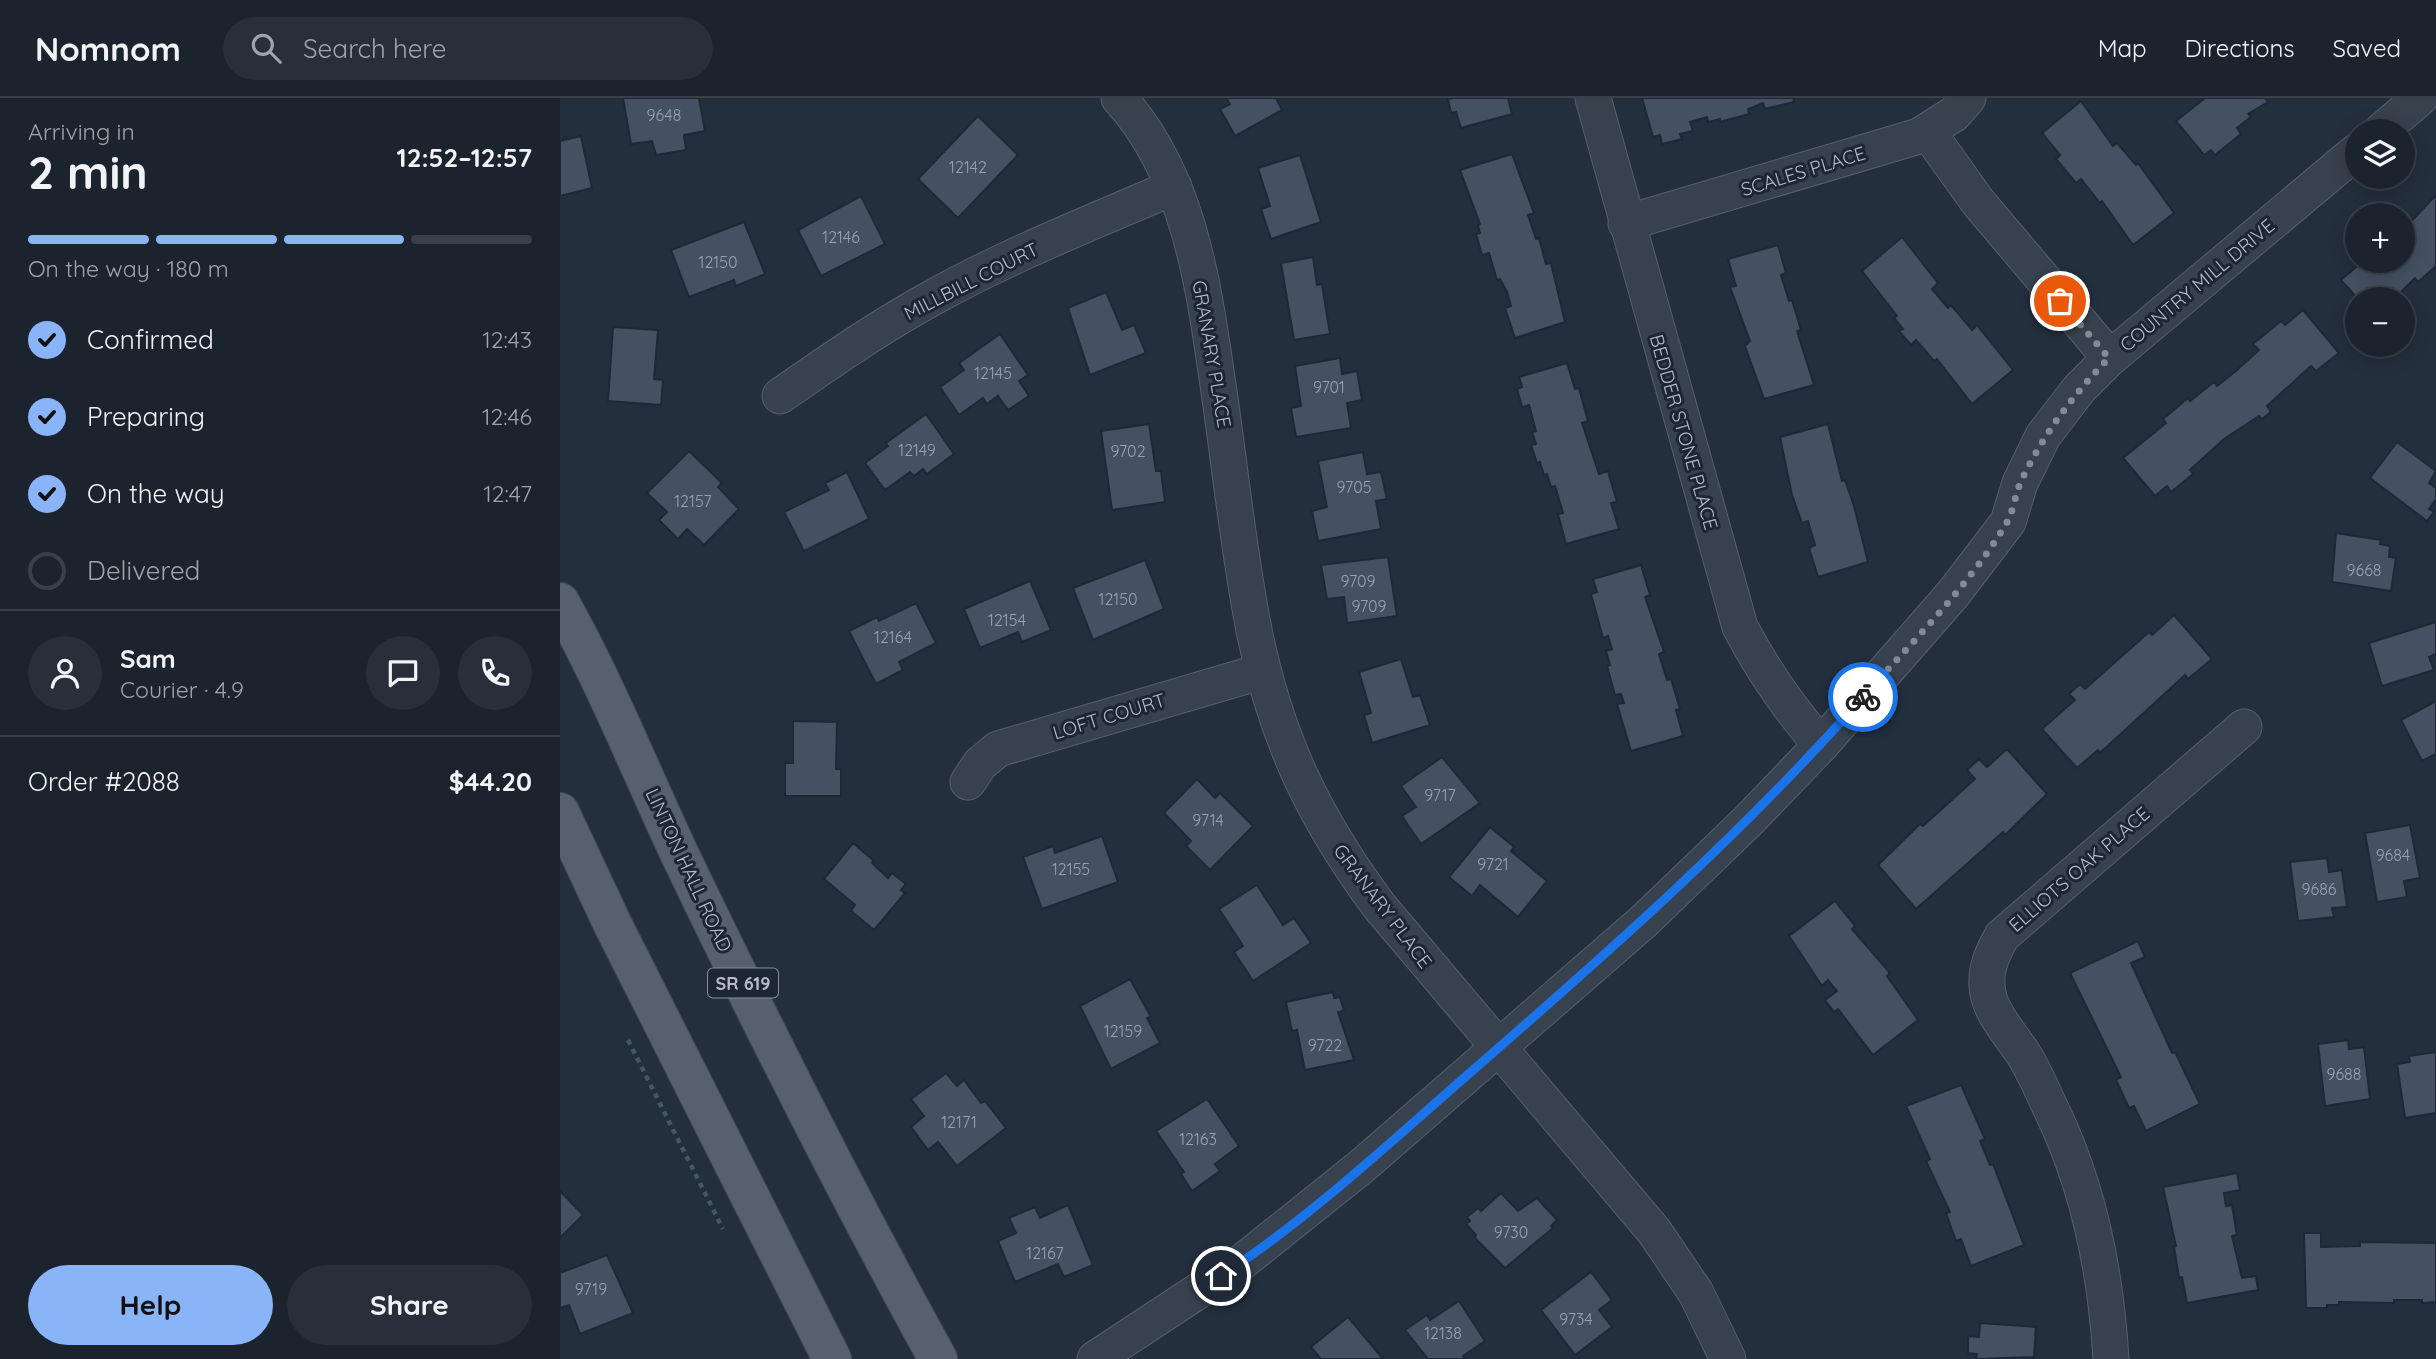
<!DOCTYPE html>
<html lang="en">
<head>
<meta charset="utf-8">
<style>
	:root { --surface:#1b232e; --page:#282f3a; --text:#f1f3f6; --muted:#a0a4aa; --line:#39404a; --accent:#8ab4f8 }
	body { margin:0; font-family:Quicksand,sans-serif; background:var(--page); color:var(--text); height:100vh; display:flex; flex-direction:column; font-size:26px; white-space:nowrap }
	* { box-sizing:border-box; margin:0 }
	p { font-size:23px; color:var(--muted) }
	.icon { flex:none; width:38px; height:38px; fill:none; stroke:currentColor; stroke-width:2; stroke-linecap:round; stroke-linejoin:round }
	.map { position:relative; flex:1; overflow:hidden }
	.details { display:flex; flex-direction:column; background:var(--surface); width:560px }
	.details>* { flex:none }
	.fabs { position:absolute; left:1785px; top:21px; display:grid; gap:14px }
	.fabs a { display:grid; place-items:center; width:70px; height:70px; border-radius:50%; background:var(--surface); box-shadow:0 4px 18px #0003,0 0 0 2px var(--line); font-size:35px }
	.pin { position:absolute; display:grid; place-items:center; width:60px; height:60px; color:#fff; margin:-30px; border:4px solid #fff; border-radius:50%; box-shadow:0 2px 7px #0007 }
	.courier { position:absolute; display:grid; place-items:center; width:70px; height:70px; margin:-35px; border:5px solid #1a73e8; border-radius:50%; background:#fff; color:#222; box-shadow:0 2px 9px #0007 }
	.head em { font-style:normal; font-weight:700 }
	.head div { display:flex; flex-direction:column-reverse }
	.head { display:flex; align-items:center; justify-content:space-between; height:119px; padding:0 28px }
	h1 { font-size:46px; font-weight:700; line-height:52px }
	.bar { display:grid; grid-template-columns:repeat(4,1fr); gap:10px 7px; align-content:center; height:84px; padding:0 28px }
	.bar i { height:9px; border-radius:5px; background:var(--line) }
	.bar .selected { background:var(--accent) }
	.bar p { grid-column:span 4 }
	.line { display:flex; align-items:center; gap:18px; padding:0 28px; border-top:2px solid var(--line) }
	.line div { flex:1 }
	.round { display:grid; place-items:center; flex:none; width:74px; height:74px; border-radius:37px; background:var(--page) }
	ol { padding:0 28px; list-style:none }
	li { display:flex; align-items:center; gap:21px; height:77px }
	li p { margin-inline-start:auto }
	li .icon { padding:7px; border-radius:50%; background:var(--accent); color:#111; stroke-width:4 }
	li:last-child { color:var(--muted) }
	li i { width:38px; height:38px; border:4px solid var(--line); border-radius:50% }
	.action { display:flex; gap:14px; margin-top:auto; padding:14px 28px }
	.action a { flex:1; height:80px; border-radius:42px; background:var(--accent); color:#111; font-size:28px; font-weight:700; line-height:80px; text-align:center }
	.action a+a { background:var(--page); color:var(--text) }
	header { display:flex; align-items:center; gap:42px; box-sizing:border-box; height:98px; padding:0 35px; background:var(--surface); border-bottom:2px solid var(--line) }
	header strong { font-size:33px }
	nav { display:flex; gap:38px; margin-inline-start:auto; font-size:24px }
	.search { width:490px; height:63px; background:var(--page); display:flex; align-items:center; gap:18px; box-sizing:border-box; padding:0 24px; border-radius:38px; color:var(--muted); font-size:26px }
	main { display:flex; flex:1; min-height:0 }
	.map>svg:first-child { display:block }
	.building { fill:#455162; stroke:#1f2835; stroke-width:2 }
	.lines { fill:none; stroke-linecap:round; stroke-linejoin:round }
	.minor-casing { stroke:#565f6c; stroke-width:37 }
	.major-casing { stroke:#414a57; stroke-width:40 }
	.path { stroke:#44595c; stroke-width:4.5; stroke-dasharray:5 5; stroke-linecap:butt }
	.minor { stroke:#38414e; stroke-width:35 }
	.major { stroke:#56606e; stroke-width:38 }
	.done { stroke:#828b98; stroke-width:7; stroke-dasharray:0 12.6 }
	.route { stroke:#1a73e8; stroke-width:9 }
	.labels { text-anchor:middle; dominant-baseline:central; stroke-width:6; stroke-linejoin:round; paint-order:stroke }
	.number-label { font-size:16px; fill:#98a1af }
	.shield { fill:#1d2633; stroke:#878f9c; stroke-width:2 }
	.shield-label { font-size:18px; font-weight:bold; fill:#b4bcc9 }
	.street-label { font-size:19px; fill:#b4bcc9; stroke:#1d2633 }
</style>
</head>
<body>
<header>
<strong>Nomnom</strong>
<div class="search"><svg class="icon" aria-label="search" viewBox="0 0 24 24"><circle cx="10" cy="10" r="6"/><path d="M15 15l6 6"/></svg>Search here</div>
<nav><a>Map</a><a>Directions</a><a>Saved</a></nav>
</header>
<main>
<section class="details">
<div class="head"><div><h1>2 min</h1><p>Arriving in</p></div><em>12:52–12:57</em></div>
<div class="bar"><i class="selected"></i><i class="selected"></i><i class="selected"></i><i></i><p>On the way · 180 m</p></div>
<ol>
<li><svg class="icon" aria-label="check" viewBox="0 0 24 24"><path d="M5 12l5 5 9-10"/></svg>Confirmed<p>12:43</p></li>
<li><svg class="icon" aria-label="check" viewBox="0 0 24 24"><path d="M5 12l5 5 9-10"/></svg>Preparing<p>12:46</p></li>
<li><svg class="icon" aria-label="check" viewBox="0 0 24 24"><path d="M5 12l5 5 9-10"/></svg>On the way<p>12:47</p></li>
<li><i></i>Delivered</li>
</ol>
<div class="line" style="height:126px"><a class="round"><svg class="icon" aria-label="person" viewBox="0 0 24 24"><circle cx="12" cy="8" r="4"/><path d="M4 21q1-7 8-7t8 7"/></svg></a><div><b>Sam</b><p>Courier · 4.9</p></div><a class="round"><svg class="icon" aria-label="chat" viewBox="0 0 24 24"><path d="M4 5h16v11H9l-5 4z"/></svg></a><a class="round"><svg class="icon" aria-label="phone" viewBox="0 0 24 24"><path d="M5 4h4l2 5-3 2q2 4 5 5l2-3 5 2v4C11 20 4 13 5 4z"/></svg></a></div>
<div class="line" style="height:91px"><div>Order #2088</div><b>$44.20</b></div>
<div class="action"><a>Help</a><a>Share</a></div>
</section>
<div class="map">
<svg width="1876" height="1261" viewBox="0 0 1876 1261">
	<rect width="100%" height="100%" fill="#242f3e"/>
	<g class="building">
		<polygon points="63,0 139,0 145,33 124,37 126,52 96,57 92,43 71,46"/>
		<polygon points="666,0 716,0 722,12 675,38 660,11 670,6"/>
		<polygon points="893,0 948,0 952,16 901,30 896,14 891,15 888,1"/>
		<polygon points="1082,0 1233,0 1234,4 1205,11 1203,5 1188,11 1189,16 1160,24 1160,21 1148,24 1147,19 1130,24 1133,33 1120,36 1122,41 1102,46 1100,37 1093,39"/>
		<polygon points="1645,0 1705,0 1708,4 1688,16 1691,19 1677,30 1681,36 1655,57 1651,52 1644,57 1616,23"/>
		<polygon points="1521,3 1553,48 1557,45 1576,67 1578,65 1614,115 1573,147 1542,103 1540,105 1521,81 1516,85 1496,61 1500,57 1482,35"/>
		<polygon points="418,18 458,57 398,120 358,81"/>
		<polygon points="21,38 32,90 0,98 0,43"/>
		<polygon points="952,56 974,115 968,117 976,141 979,140 986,166 991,165 1005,224 955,240 945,210 951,208 947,194 940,181 937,182 929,155 922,157 916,136 920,135 918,127 920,126 900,72"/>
		<polygon points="740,57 761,124 711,141 701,111 710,108 698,70"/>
		<polygon points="1876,97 1876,168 1858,184 1855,180 1834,201 1798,201 1781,182 1803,163 1843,163 1843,121 1849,126"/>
		<polygon points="301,98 325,146 261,178 238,132"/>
		<polygon points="184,124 205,176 176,188 174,182 129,199 111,152"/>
		<polygon points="1342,139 1378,185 1372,191 1388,210 1391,207 1412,232 1417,227 1453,272 1412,306 1377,261 1374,263 1356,242 1351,247 1339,233 1343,231 1334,220 1337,218 1302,173"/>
		<polygon points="1218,147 1226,175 1221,177 1229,203 1232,202 1241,232 1237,233 1254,287 1204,301 1185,248 1190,243 1170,189 1176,188 1168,161"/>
		<polygon points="753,159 757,187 762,186 770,236 734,242 721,165"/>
		<polygon points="546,194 562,232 574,227 586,255 530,277 508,210"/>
		<polygon points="1743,212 1779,255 1756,273 1751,268 1707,308 1711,314 1702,321 1699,318 1664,341 1630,372 1633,376 1611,394 1607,388 1595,398 1563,360 1606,325 1603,321 1628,300 1630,303 1654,284 1657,288 1677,272 1699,252 1693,246 1721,223 1725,227"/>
		<polygon points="53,229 98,232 94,281 103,282 101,307 48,303"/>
		<polygon points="440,236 468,277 459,283 469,298 448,312 438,298 427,306 423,300 399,317 380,289 404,272 399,265"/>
		<polygon points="780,260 782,276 797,273 802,302 787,305 791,330 736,339 731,310 741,308 735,268"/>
		<polygon points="1007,265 1015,291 1019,290 1028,323 1022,325 1039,376 1048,373 1057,404 1051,405 1059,431 1006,446 998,416 1003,415 995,388 991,389 987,376 984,377 980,364 977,365 971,347 976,346 972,334 976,333 969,307 962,309 957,291 962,289 959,279"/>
		<polygon points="366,316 394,356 367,376 363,371 354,378 350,374 325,392 305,365 328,348 326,345"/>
		<polygon points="589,326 596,373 601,373 605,404 552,412 541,333"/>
		<polygon points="1268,326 1282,383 1285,382 1294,408 1308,464 1258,479 1249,450 1255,447 1248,423 1242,425 1232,397 1220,339"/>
		<polygon points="1837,344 1876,373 1869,385 1876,390 1876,401 1869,411 1874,414 1867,423 1810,380"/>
		<polygon points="129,353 162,385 158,389 179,411 144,447 127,431 118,441 99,422 107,414 87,395"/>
		<polygon points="803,354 807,376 821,374 827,401 816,403 821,431 758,443 752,413 767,409 758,363"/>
		<polygon points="287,374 309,421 244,453 224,414 269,392 265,385"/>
		<polygon points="1776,435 1821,442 1820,446 1830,448 1829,459 1836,460 1831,493 1772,484"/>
		<polygon points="828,459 837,518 787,525 784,499 767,501 761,467"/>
		<polygon points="585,462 604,511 533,542 513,490"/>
		<polygon points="1081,467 1090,497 1085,499 1104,554 1099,556 1107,582 1111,581 1120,611 1116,612 1123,638 1071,653 1057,606 1064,605 1061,596 1055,597 1047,568 1050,567 1046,553 1052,551 1048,538 1043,540 1031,496 1037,494 1033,481"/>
		<polygon points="470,483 491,532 462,544 458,534 420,550 404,511"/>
		<polygon points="356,505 376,545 339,564 343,572 316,586 289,533 317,519 319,523"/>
		<polygon points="1614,517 1652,561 1628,581 1625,577 1540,655 1538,652 1517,670 1482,631 1515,602 1509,596 1520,586 1525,591 1589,534 1592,537"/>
		<polygon points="1876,524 1876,556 1869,559 1874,572 1822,588 1809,545"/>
		<polygon points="841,561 853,599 860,597 870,627 812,645 804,617 811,615 799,574"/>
		<polygon points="1876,603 1876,656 1862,663 1841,622"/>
		<polygon points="233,623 277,624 276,671 281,671 281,698 225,698 225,665 233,665"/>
		<polygon points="1447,651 1487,696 1445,737 1443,734 1356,811 1318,767 1360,726 1363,728 1415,681 1407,672 1419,661 1427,669"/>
		<polygon points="882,659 920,705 861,746 842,718 856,709 841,688"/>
		<polygon points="637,681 655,700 660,695 693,728 650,772 626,748 631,743 604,715"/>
		<polygon points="1850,727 1860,780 1844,783 1847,799 1817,804 1805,735"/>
		<polygon points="930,729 954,749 951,753 987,783 958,819 920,787 912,798 889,779"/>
		<polygon points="542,738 558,784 482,811 463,759 493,748 495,755"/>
		<polygon points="293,745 314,763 312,765 328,780 332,775 346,786 341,792 345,795 314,832 291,813 295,807 264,781"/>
		<polygon points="1767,760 1769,774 1782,772 1787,809 1772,810 1774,819 1738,823 1730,764"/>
		<polygon points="697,787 723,827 734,820 751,845 693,883 674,854 683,848 659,811"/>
		<polygon points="1275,803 1295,828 1292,831 1330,875 1327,878 1358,922 1313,957 1278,911 1274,914 1265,902 1277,893 1268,882 1262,888 1229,838"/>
		<polygon points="1578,843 1585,859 1571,865 1612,955 1615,954 1640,1006 1586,1033 1574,1008 1569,1010 1556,982 1561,979 1510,875"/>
		<polygon points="570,881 591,919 587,920 600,945 551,971 520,908"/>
		<polygon points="773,894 774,900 780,899 784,913 778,914 794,962 745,972 737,932 732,933 726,904"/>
		<polygon points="1788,942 1789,951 1804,949 1810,1001 1765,1008 1758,946"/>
		<polygon points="1876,954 1876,1015 1845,1020 1837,966 1850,964 1849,958"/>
		<polygon points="386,975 397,988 404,982 421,1005 425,1003 446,1030 397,1068 378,1044 368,1052 351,1029 364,1018 351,1001"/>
		<polygon points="1401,987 1425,1041 1420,1043 1430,1067 1433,1066 1464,1147 1411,1168 1401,1141 1396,1143 1386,1115 1390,1114 1366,1063 1370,1061 1346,1008"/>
		<polygon points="647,1001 679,1048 655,1066 660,1073 632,1093 621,1076 624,1074 596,1033"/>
		<polygon points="1677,1075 1680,1092 1664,1095 1666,1108 1672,1107 1677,1137 1672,1138 1682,1180 1696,1178 1698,1192 1627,1205 1622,1179 1619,1180 1614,1149 1616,1148 1603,1089"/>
		<polygon points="0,1093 23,1117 0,1140"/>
		<polygon points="941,1095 958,1113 977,1100 997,1122 991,1128 993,1130 945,1170 914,1139 916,1137 906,1126 910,1123 907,1119 918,1110 921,1113"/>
		<polygon points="508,1107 533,1167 504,1179 498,1166 455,1184 438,1143 456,1135 449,1120 475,1109 480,1120"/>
		<polygon points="1744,1135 1761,1135 1761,1149 1800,1148 1800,1144 1876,1145 1876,1204 1862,1205 1862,1202 1834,1202 1834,1205 1779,1204 1779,1207 1767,1207 1767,1210 1746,1210"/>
		<polygon points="47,1157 73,1215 20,1236 9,1207 0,1210 0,1175"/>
		<polygon points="1031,1174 1052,1202 1039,1212 1052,1229 1015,1257 981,1212"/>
		<polygon points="899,1203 925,1243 903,1258 905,1261 868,1261 845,1232 867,1217 870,1222"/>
		<polygon points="788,1219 823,1261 761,1261 751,1249"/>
		<polygon points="1420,1225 1476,1229 1474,1259 1416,1261 1417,1256 1408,1255 1408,1238 1419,1239"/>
	</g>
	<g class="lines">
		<defs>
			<g id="minor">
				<path d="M559,0C628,76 643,183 657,280C670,366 678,453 695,537C717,643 755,722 820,809L1094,1133L1136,1195L1168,1261"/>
				<path d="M1033,0L1180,529C1203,573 1228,609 1261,647"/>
				<polyline points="1821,33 1860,0"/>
				<polyline points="1368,34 1418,104 1550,260"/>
				<polyline points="1066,125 1359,38 1394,16 1408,0"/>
				<path d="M220,298C269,264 319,229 372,200C449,157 533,124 614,89"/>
				<polyline points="408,684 420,666 438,651 703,573"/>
				<polyline points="535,1261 682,1164 802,1068 1084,823 1188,723 1261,647 1393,496 1448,424 1460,385 1483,338 1519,291 1550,260 1797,53"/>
				<path d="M1551,1261C1546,1176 1528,1086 1490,1009C1482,992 1474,973 1464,957C1453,940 1436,921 1430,903C1422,878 1430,859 1442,838L1684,629"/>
			</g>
			<g id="major">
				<path d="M0,504C46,586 80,672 120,757C202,928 287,1096 378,1261"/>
				<polyline points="0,714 52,825 272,1261"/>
			</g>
		</defs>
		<use href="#minor" class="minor-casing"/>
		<use href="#major" class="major-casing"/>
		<polyline class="path" points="68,942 163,1131"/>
		<use href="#minor" class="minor"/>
		<use href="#major" class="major"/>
	</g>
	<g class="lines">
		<path class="done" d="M1303,599C1352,544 1408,489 1446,426C1454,413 1455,395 1462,381C1485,334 1513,297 1549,260L1500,203"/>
		<path class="route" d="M661,1178C748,1121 826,1048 904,980C1043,859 1181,738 1303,599"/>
	</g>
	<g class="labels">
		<g class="number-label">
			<text x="104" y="17">9648</text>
			<text x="408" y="69">12142</text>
			<text x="281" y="139">12146</text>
			<text x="158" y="164">12150</text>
			<text x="433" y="275">12145</text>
			<text x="769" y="289">9701</text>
			<text x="357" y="352">12149</text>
			<text x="568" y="353">9702</text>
			<text x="794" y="389">9705</text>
			<text x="133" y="403">12157</text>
			<text x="1804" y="472">9668</text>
			<text x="798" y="483">9709</text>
			<text x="558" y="501">12150</text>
			<text x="809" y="508">9709</text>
			<text x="447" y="522">12154</text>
			<text x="333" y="539">12164</text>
			<text x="880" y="697">9717</text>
			<text x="648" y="722">9714</text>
			<text x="1833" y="757">9684</text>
			<text x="933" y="766">9721</text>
			<text x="511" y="771">12155</text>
			<text x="1759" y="791">9686</text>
			<text x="563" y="933">12159</text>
			<text x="765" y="947">9722</text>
			<text x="1784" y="976">9688</text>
			<text x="399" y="1024">12171</text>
			<text x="638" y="1041">12163</text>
			<text x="951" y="1134">9730</text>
			<text x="485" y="1155">12167</text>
			<text x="31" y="1191">9719</text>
			<text x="1016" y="1221">9734</text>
			<text x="883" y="1235">12138</text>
		</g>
		<rect class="shield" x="148" y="870.5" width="70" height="29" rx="5"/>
		<g class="shield-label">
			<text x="183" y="885">SR 619</text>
		</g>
		<g class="street-label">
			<text transform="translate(1243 73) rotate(-17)">SCALES PLACE</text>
			<text transform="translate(411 183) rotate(-27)">MILLBILL COURT</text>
			<text transform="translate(1637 187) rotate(-40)">COUNTRY MILL DRIVE</text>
			<text transform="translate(652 256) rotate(80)">GRANARY PLACE</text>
			<text transform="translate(1124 334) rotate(74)">BEDDER STONE PLACE</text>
			<text transform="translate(549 618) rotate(-17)">LOFT COURT</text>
			<text transform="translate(1519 771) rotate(-41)">ELLIOTS OAK PLACE</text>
			<text transform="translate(129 772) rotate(65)">LINTON HALL ROAD</text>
			<text transform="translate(823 808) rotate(53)">GRANARY PLACE</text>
		</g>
	</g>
</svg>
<div class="fabs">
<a><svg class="icon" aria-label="layers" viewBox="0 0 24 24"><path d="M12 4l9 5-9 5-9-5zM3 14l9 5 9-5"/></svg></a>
<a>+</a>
<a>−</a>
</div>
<div class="pin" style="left:1500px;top:203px;background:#ea580c"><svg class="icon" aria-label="bag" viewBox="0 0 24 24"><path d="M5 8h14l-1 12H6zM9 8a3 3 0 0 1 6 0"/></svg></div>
<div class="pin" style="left:661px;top:1178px;background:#1f2937"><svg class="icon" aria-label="home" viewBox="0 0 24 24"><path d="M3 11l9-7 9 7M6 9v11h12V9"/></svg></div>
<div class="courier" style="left:1303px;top:599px"><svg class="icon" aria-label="bike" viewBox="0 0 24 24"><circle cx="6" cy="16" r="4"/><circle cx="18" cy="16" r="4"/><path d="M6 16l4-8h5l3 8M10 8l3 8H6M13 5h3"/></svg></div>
</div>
</main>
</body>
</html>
